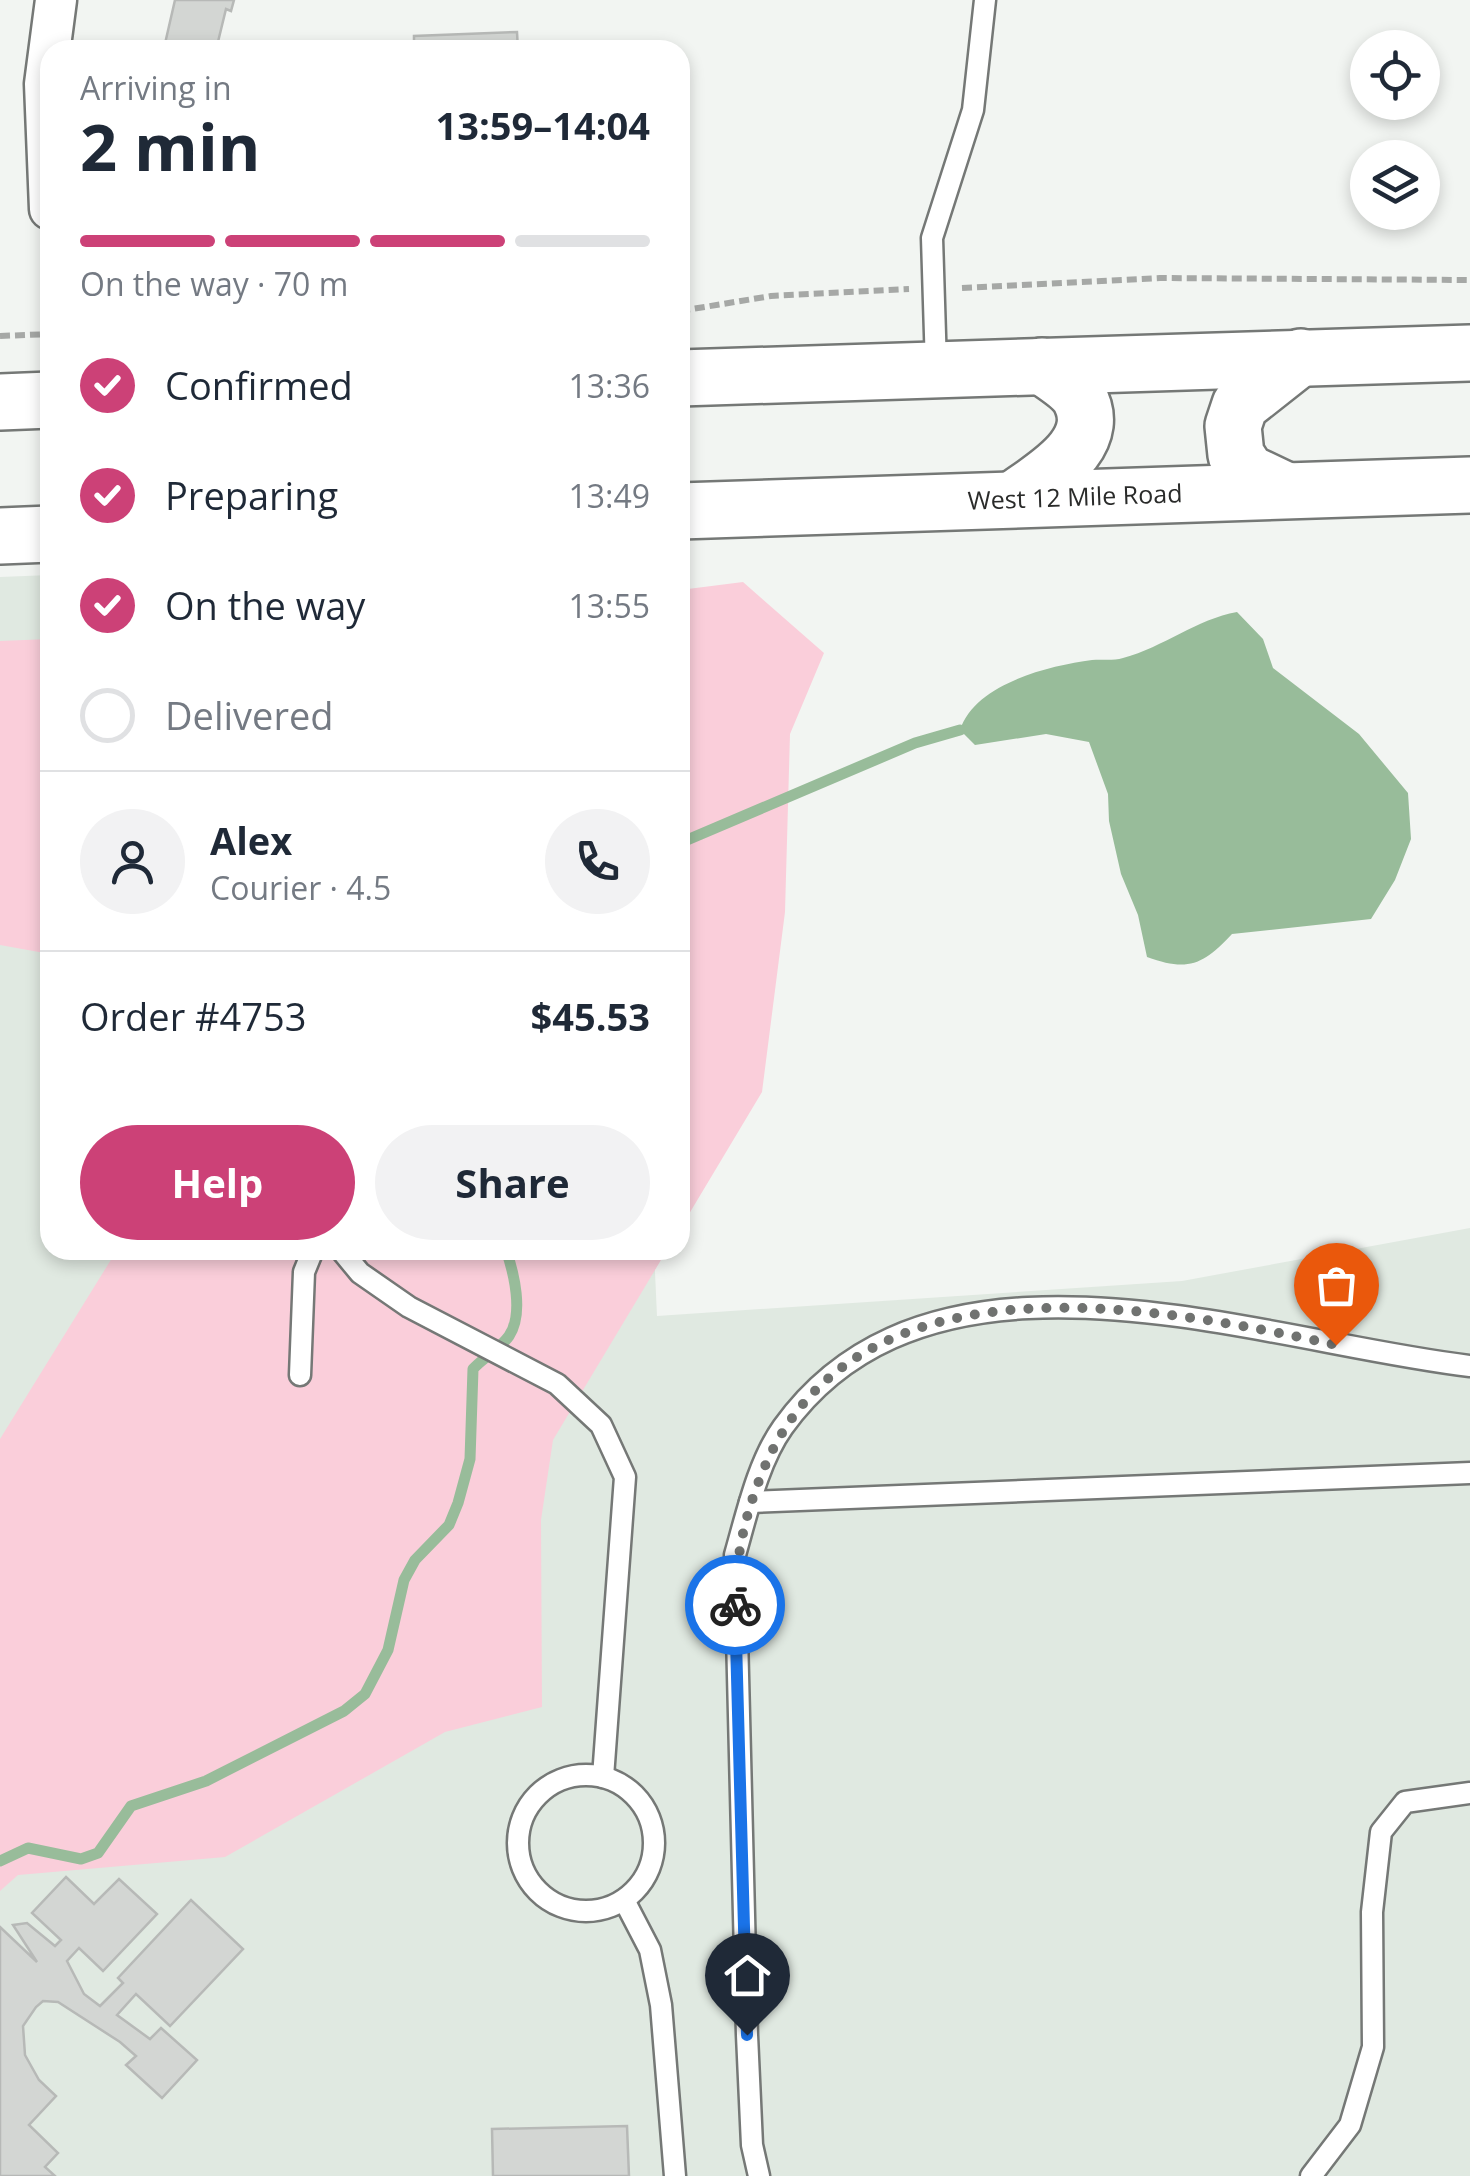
<!DOCTYPE html>
<html lang="en">
<head>
<meta charset="utf-8">
<style>
	:root { --surface:#fff; --page:#f2f2f3; --text:#1f2937; --muted:#747a83; --line:#e0e1e3; --accent:#cc4177 }
	body { margin:0; font-family:"Open Sans",sans-serif; background:var(--page); color:var(--text); height:100vh; display:flex; flex-direction:column; font-size:38px; white-space:nowrap }
	* { box-sizing:border-box; margin:0 }
	p { font-size:32px; color:var(--muted) }
	.icon { flex:none; width:55px; height:55px; fill:none; stroke:currentColor; stroke-width:2; stroke-linecap:round; stroke-linejoin:round }
	.map { position:relative; flex:1; overflow:hidden }
	.sheet { position:absolute; left:40px; top:40px; width:650px; height:1220px; display:flex; flex-direction:column; background:var(--surface); border-radius:30px; box-shadow:0 5px 15px #0003 }
	.sheet>* { flex:none }
	.tools { position:absolute; left:1350px; top:30px; display:grid; gap:20px }
	.tools a { display:grid; place-items:center; width:90px; height:90px; border-radius:50%; background:var(--surface); box-shadow:0 5px 15px #0003; font-size:50px }
	.pin { position:absolute; display:grid; place-items:center; width:85px; height:85px; color:#fff; margin:-102px -42px; border-radius:50% 50% 50% 0; rotate:-45deg; box-shadow:0 0 10px #0007 }
	.pin .icon { rotate:45deg }
	.courier { position:absolute; display:grid; place-items:center; width:100px; height:100px; margin:-50px; border:8px solid #1a73e8; border-radius:50%; background:#fff; color:#222; box-shadow:0 2px 12px #0007 }
	.summary em { font-style:normal; font-weight:700 }
	.summary div { display:flex; flex-direction:column-reverse }
	.summary { display:flex; align-items:center; justify-content:space-between; height:170px; padding:0 40px }
	h1 { font-size:65px; font-weight:700; line-height:75px }
	.bar { display:grid; grid-template-columns:repeat(4,1fr); gap:15px 10px; align-content:center; height:120px; padding:0 40px }
	.bar i { height:12px; border-radius:8px; background:var(--line) }
	.bar .active { background:var(--accent) }
	.bar p { grid-column:span 4 }
	.line { display:flex; align-items:center; gap:25px; padding:0 40px; border-top:2px solid var(--line) }
	.line div { flex:1 }
	.round { display:grid; place-items:center; flex:none; width:105px; height:105px; border-radius:52px; background:var(--page) }
	ol { padding:0 40px; list-style:none }
	li { display:flex; align-items:center; gap:30px; height:110px }
	li p { margin-inline-start:auto }
	li .icon { padding:10px; border-radius:50%; background:var(--accent); color:#fff; stroke-width:4 }
	li:last-child { color:var(--muted) }
	li i { width:55px; height:55px; border:5px solid var(--line); border-radius:50% }
	.button { display:flex; gap:20px; margin-top:auto; padding:20px 40px }
	.button a { flex:1; height:115px; border-radius:60px; background:var(--accent); color:#fff; font-size:40px; font-weight:700; line-height:115px; text-align:center }
	.button a+a { background:var(--page); color:var(--text) }
	.map>svg:first-child { display:block }
	.built { fill:#e0e9e1 }
	.green { fill:#faceda }
	.water { fill:#98bc9a }
	.lines { fill:none; stroke-linecap:round; stroke-linejoin:round }
	.stream { stroke:#98bc9a; stroke-width:11 }
	.building { fill:#d3d6d3; stroke:#b7b9b7; stroke-width:2.5 }
	.lane-casing { stroke:#757876; stroke-width:25 }
	.street-casing { stroke:#757876; stroke-width:45 }
	.secondary-casing { stroke:#757876; stroke-width:60 }
	.path { stroke:#a6a8a6; stroke-width:6; stroke-dasharray:10 5; stroke-linecap:butt }
	.lane { stroke:#fff; stroke-width:20 }
	.street { stroke:#fff; stroke-width:40 }
	.secondary { stroke:#fff; stroke-width:55 }
	.done { stroke:#707270; stroke-width:10; stroke-dasharray:0 18 }
	.route { stroke:#1a73e8; stroke-width:12 }
	.labels { text-anchor:middle; dominant-baseline:central; stroke-width:8; stroke-linejoin:round; paint-order:stroke }
	.street-label { font-size:25px; fill:#2a2b2a; stroke:#fff }
</style>
</head>
<body>
<div class="map">
<svg width="1470" height="2176" viewBox="0 0 1470 2176">
	<rect width="100%" height="100%" fill="#f2f5f2"/>
	<polygon class="built" points="50,575 50,1250 654,1250 657,1316 1182,1281 1470,1228 1470,2176 0,2176 0,577"/>
	<g class="green">
		<polygon points="743,582 824,653 790,734 785,912 762,1092 680,1229 680,590"/>
		<polygon points="50,639 50,954 0,945 0,641"/>
		<polygon points="117,1250 667,1250 553,1440 541,1520 542,1707 445,1732 225,1857 18,1875 0,1891 0,1439"/>
	</g>
	<path class="water" d="M1237,612L1263,639L1273,668L1359,734L1408,793L1411,839L1395,880L1371,919L1232,934C1203,965 1188,972 1147,957L1138,915L1121,874L1109,821L1108,794L1089,742L1046,734L975,745L960,730C975,684 1047,666 1092,660C1102,659 1113,661 1123,658C1164,647 1197,619 1237,612Z"/>
	<g class="lines">
		<g class="stream">
			<polyline points="680,843 915,743 960,730"/>
			<path d="M0,1861L28,1848L81,1859L98,1853L131,1806L206,1781L344,1711L365,1694L388,1650L404,1580L415,1560L449,1525L458,1503L470,1459L473,1369C484,1357 500,1349 509,1336C524,1314 514,1273 506,1250"/>
		</g>
	</g>
	<g class="building">
		<polygon points="175,0 234,0 231,11 226,9 216,50 164,48"/>
		<polygon points="517,32 518,50 414,50 414,36"/>
		<polygon points="66,1877 94,1904 119,1879 157,1914 103,1971 79,1948 67,1961 84,1994 100,2006 123,1983 118,1978 191,1900 243,1949 170,2026 136,1994 117,2015 150,2039 161,2028 197,2060 162,2098 126,2065 136,2056 120,2042 58,2002 43,2001 36,2007 23,2026 25,2055 39,2080 56,2096 29,2125 58,2153 45,2167 55,2176 0,2176 0,1927 37,1962 13,1925 27,1923 55,1946 61,1940 32,1913"/>
		<polygon points="627,2126 629,2176 493,2176 492,2129"/>
	</g>
	<g class="lines">
		<defs>
			<g id="lane">
				<polyline points="936,367 932,238 973,110 985,0"/>
				<polyline points="341,1250 360,1273 409,1307 557,1384 601,1425 625,1477 603,1777"/>
				<polyline points="300,1375 304,1272 313,1250"/>
				<polyline points="750,1502 1470,1473"/>
				<circle cx="586" cy="1843" r="68"/>
				<polyline points="624,1900 650,1950 661,2005 675,2176"/>
				<path d="M759,2176L752,2145L747,2035L735,1555C747,1513 758,1462 783,1427C934,1217 1262,1342 1470,1366"/>
				<polyline points="1311,2176 1350,2125 1373,2047 1372,1912 1381,1832 1405,1802 1470,1793"/>
			</g>
			<polyline id="street" points="50,209 45,84 56,0"/>
			<g id="secondary">
				<polyline points="680,378 1470,353"/>
				<polyline points="0,402 50,400"/>
				<polyline points="1285,490 1247,472 1236,455 1233,426 1240,405 1301,357"/>
				<path d="M1017,497C1048,475 1106,442 1078,395C1070,384 1053,374 1042,366"/>
				<polyline points="680,511 1470,485"/>
				<polyline points="0,536 50,534"/>
			</g>
		</defs>
		<use href="#lane" class="lane-casing"/>
		<use href="#street" class="street-casing"/>
		<use href="#secondary" class="secondary-casing"/>
		<g class="path">
			<polyline points="962,288 1160,278 1470,280"/>
			<polyline points="680,311 771,296 909,289"/>
			<polyline points="0,336 50,334"/>
		</g>
		<use href="#lane" class="lane"/>
		<use href="#street" class="street"/>
		<use href="#secondary" class="secondary"/>
	</g>
	<g class="lines">
		<path class="done" d="M735,1605C736,1554 745,1513 765,1466C859,1250 1153,1305 1336,1345"/>
		<polyline class="route" points="735,1605 747,2035"/>
	</g>
	<g class="labels">
		<g class="street-label">
			<text transform="translate(1075 496) rotate(-2)">West 12 Mile Road</text>
		</g>
	</g>
</svg>
<div class="tools">
<a><svg class="icon" aria-label="locate" viewBox="0 0 24 24"><circle cx="12" cy="12" r="6"/><path d="M12 2v4M12 18v4M2 12h4M18 12h4"/></svg></a>
<a><svg class="icon" aria-label="layers" viewBox="0 0 24 24"><path d="M12 4l9 5-9 5-9-5zM3 14l9 5 9-5"/></svg></a>
</div>
<div class="pin" style="left:1336px;top:1345px;background:#ea580c"><svg class="icon" aria-label="bag" viewBox="0 0 24 24"><path d="M5 8h14l-1 12H6zM9 8a3 3 0 0 1 6 0"/></svg></div>
<div class="pin" style="left:747px;top:2035px;background:#1f2937"><svg class="icon" aria-label="home" viewBox="0 0 24 24"><path d="M3 11l9-7 9 7M6 9v11h12V9"/></svg></div>
<div class="courier" style="left:735px;top:1605px"><svg class="icon" aria-label="bike" viewBox="0 0 24 24"><circle cx="6" cy="16" r="4"/><circle cx="18" cy="16" r="4"/><path d="M6 16l4-8h5l3 8M10 8l3 8H6M13 5h3"/></svg></div>
<section class="sheet">
<div class="summary"><div><h1>2 min</h1><p>Arriving in</p></div><em>13:59–14:04</em></div>
<div class="bar"><i class="active"></i><i class="active"></i><i class="active"></i><i></i><p>On the way · 70 m</p></div>
<ol>
<li><svg class="icon" aria-label="check" viewBox="0 0 24 24"><path d="M5 12l5 5 9-10"/></svg>Confirmed<p>13:36</p></li>
<li><svg class="icon" aria-label="check" viewBox="0 0 24 24"><path d="M5 12l5 5 9-10"/></svg>Preparing<p>13:49</p></li>
<li><svg class="icon" aria-label="check" viewBox="0 0 24 24"><path d="M5 12l5 5 9-10"/></svg>On the way<p>13:55</p></li>
<li><i></i>Delivered</li>
</ol>
<div class="line" style="height:180px"><a class="round"><svg class="icon" aria-label="person" viewBox="0 0 24 24"><circle cx="12" cy="8" r="4"/><path d="M4 21q1-7 8-7t8 7"/></svg></a><div><b>Alex</b><p>Courier · 4.5</p></div><a class="round"><svg class="icon" aria-label="phone" viewBox="0 0 24 24"><path d="M5 4h4l2 5-3 2q2 4 5 5l2-3 5 2v4C11 20 4 13 5 4z"/></svg></a></div>
<div class="line" style="height:130px"><div>Order #4753</div><b>$45.53</b></div>
<div class="button"><a>Help</a><a>Share</a></div>
</section>
</div>
</body>
</html>
